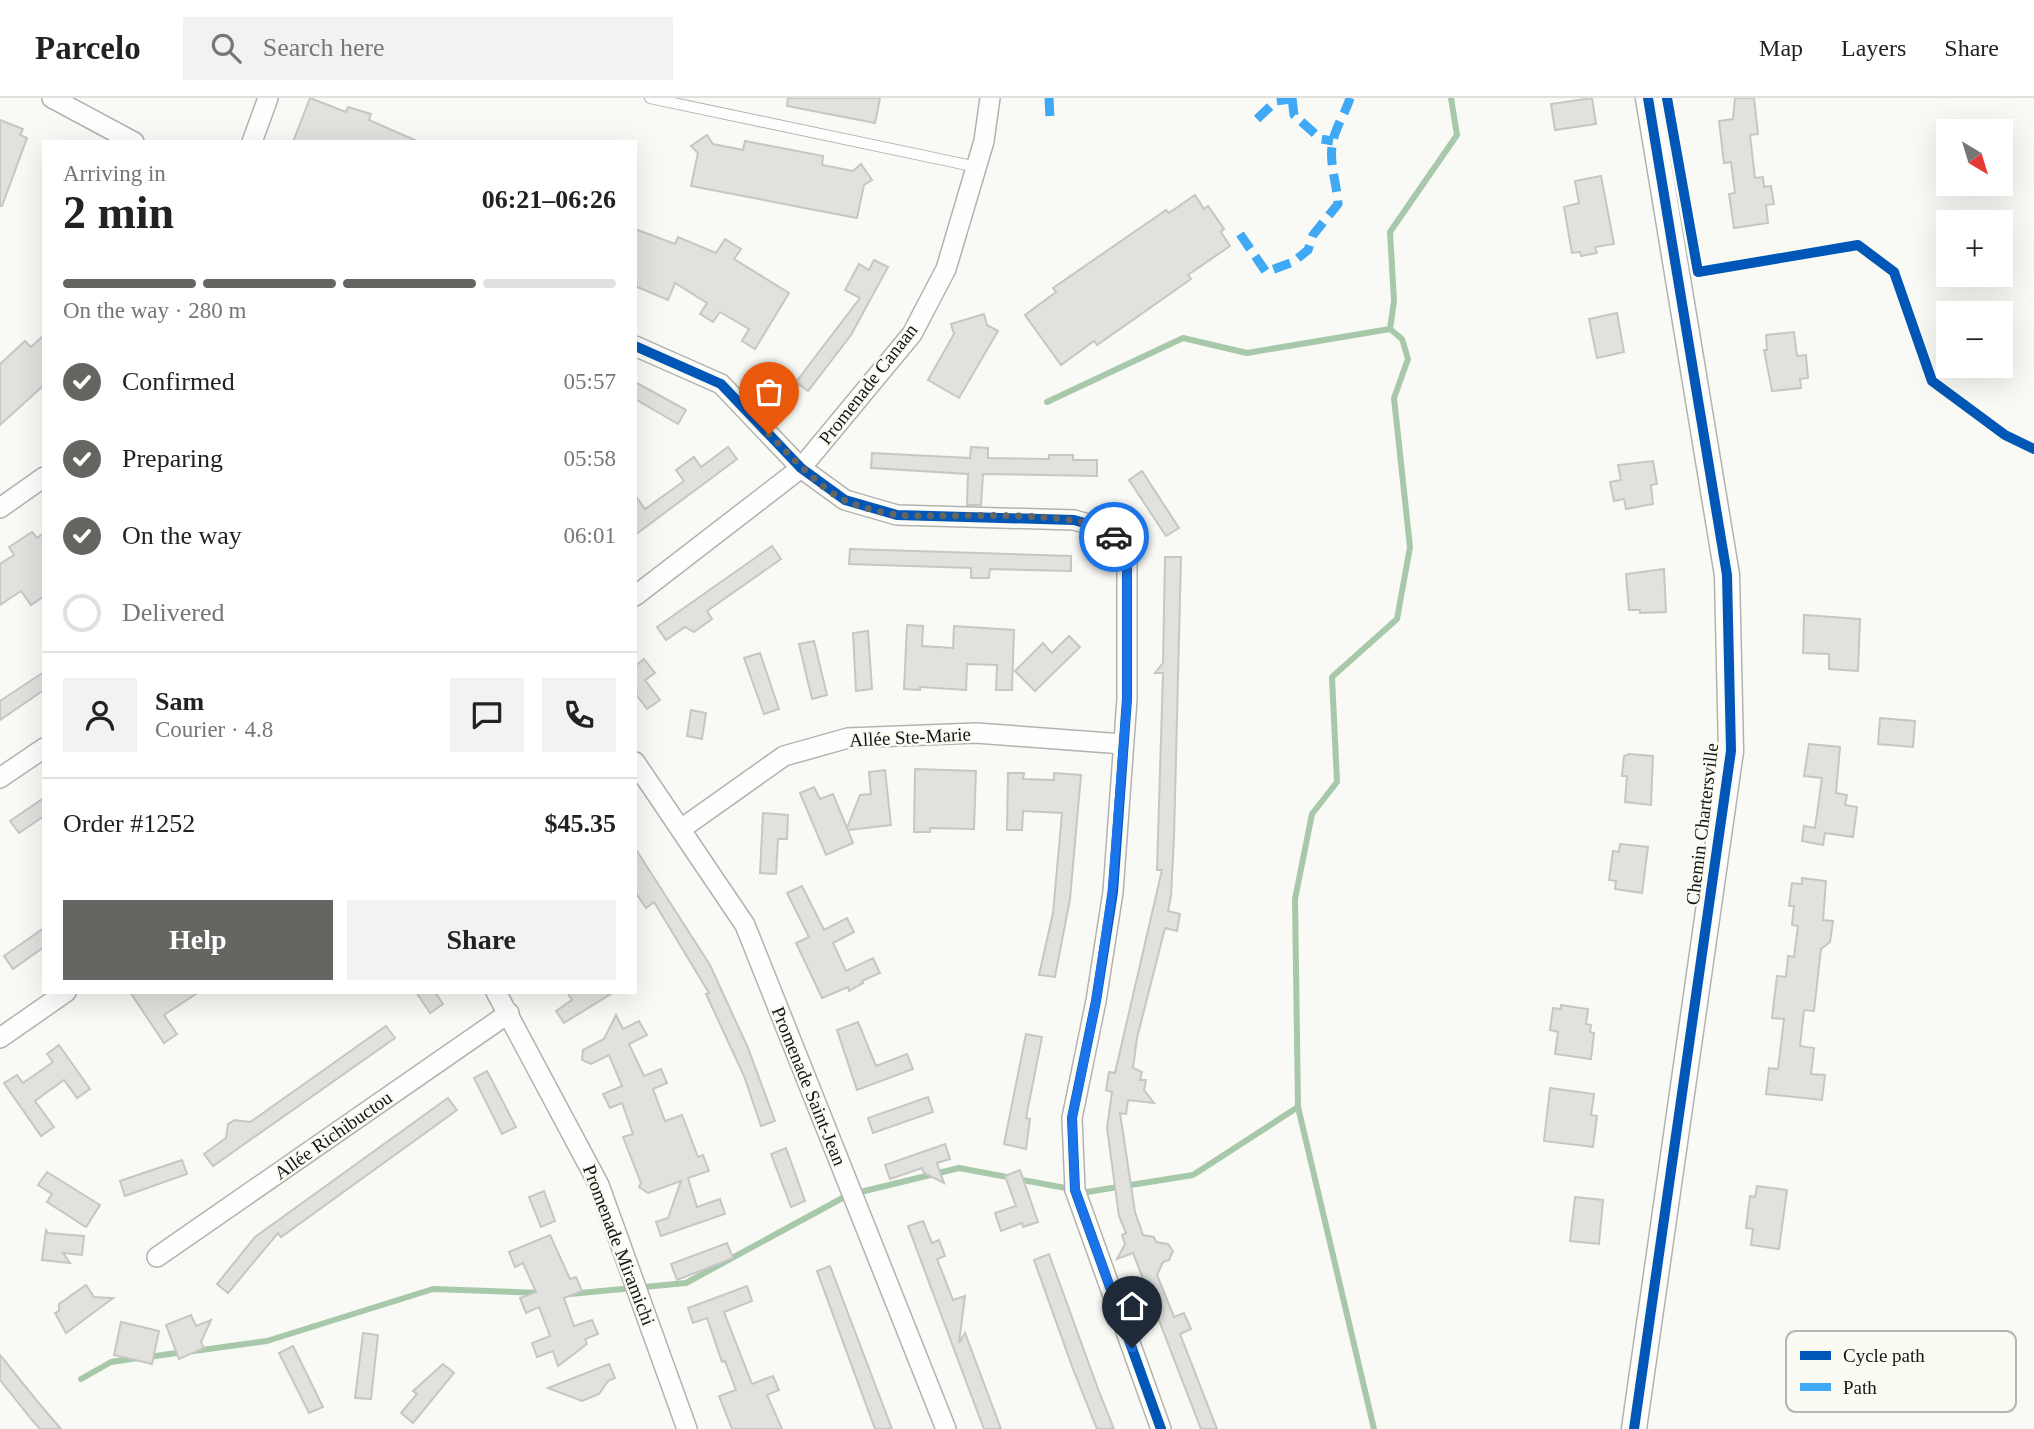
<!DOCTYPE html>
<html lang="en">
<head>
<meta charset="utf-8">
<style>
	:root { --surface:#fff; --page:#f2f2f2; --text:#222; --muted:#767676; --line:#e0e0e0; --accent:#656562 }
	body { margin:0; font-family:Georgia,serif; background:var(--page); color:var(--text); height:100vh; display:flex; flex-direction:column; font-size:26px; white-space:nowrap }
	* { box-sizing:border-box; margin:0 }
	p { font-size:23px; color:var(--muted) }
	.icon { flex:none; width:38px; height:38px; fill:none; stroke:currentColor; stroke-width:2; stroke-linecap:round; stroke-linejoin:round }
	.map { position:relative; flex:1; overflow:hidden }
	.drawer { position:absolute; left:42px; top:42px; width:595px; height:854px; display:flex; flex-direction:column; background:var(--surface); border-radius:0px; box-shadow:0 7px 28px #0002 }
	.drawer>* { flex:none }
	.needle { width:46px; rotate:142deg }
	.fabs { position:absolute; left:1936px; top:21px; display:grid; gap:14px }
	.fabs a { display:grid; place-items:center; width:77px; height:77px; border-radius:0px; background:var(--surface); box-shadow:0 7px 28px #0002; font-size:35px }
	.pin { position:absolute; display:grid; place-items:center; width:60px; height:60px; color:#fff; margin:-72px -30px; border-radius:50% 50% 50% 0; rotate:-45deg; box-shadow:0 0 7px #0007 }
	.pin .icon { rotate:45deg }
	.courier { position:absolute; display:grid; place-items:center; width:70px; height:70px; margin:-35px; border:5px solid #1a73e8; border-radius:50%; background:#fff; color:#222; box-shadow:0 2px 9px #0007 }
	.summary em { font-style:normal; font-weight:700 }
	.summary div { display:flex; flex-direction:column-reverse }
	.summary { display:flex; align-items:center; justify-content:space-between; height:119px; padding:0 21px }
	h1 { font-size:46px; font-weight:700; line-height:52px }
	.bar { display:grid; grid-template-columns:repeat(4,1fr); gap:10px 7px; align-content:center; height:84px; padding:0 21px }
	.bar i { height:9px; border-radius:5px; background:var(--line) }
	.bar .selected { background:var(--accent) }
	.bar p { grid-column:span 4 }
	.line { display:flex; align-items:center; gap:18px; padding:0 21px; border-top:2px solid var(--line) }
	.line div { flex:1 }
	.round { display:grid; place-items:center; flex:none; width:74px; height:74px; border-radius:0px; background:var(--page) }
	ol { padding:0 21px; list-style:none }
	li { display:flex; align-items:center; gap:21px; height:77px }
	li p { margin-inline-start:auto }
	li .icon { padding:7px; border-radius:50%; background:var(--accent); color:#fff; stroke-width:4 }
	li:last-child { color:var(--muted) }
	li i { width:38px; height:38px; border:4px solid var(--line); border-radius:50% }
	.action { display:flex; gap:14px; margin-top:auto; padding:14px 21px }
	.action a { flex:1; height:80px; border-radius:0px; background:var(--accent); color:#fff; font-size:28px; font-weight:700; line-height:80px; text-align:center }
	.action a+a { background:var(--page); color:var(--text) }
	header { display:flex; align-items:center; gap:42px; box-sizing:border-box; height:98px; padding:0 35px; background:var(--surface); border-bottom:2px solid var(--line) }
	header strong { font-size:33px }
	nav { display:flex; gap:38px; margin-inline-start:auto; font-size:24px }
	.search { width:490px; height:63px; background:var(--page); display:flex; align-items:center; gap:18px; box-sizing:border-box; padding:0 24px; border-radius:0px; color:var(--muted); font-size:26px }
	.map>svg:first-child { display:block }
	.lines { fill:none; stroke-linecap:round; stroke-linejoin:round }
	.stream { stroke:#a8c8aa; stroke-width:6 }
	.building { fill:#e1e1de; stroke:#c6c7c4; stroke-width:2 }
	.service-casing { stroke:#b2b2ae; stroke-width:12 }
	.minor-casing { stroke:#b2b2ae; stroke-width:22 }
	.tertiary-casing { stroke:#b2b2ae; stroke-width:27 }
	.service { stroke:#fefefe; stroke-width:10 }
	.minor { stroke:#fefefe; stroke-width:19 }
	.tertiary { stroke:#fefefe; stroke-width:24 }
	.quiet { stroke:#3fa9f5; stroke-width:9; stroke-dasharray:18 9; stroke-linecap:butt }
	.cycleway-casing { stroke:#fbfbf3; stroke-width:15 }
	.cycleway { stroke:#0057b8; stroke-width:10 }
	.done { stroke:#656562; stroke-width:7; stroke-dasharray:0 12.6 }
	.route { stroke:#1a73e8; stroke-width:9 }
	.labels { text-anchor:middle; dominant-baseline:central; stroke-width:5; stroke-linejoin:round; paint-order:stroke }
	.street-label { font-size:19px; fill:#151513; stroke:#fbfbf3 }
	.key { fill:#fbfbf3; stroke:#b6b6b0; stroke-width:2 }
	.key-label { font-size:19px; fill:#151513 }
</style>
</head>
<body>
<header>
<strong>Parcelo</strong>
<div class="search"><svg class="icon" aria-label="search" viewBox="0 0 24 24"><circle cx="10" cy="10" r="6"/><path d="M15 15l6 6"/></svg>Search here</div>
<nav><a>Map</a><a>Layers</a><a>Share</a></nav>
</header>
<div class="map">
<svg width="2034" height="1331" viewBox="0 0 2034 1331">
	<rect width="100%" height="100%" fill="#f9f9f5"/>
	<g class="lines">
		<g class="stream">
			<polyline points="1390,231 1394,203 1390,134 1457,37 1451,0"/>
			<polyline points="1047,304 1183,240 1247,255 1390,231"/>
			<polyline points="570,1196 686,1185 848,1097 959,1070 1087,1094 1193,1077 1298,1009"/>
			<polyline points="194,1253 267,1243 433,1191 541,1195"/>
			<polyline points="149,1259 183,1254"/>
			<polyline points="81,1281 111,1264 138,1260"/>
			<polyline points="1374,1331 1298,1009 1295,801 1312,716 1337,684 1332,579 1397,521 1410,449 1394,300 1408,261 1402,241 1390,231"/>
		</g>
	</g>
	<g class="building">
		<polygon points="310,0 346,14 348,9 371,16 369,22 419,44 293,44"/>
		<polygon points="788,0 880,0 875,25 787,8"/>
		<polygon points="1592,0 1596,26 1555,32 1551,6"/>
		<polygon points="1735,0 1754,0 1758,36 1750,37 1755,80 1763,79 1764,89 1771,88 1774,106 1766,107 1768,125 1734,130 1729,96 1735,95 1731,64 1724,65 1719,23 1733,21"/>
		<polygon points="0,22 23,31 20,37 27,40 2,108 0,108"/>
		<polygon points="707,37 713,46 743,52 745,43 823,58 822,67 853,73 861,66 872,82 864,87 857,120 691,88 698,55 691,48"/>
		<polygon points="1601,78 1614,146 1595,149 1597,155 1581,158 1580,154 1572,155 1564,109 1579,105 1575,83"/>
		<polygon points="1195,97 1204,111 1208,108 1224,131 1221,134 1230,148 1188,177 1191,181 1097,247 1094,243 1061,267 1025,217 1056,194 1053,190 1166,112 1169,115"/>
		<polygon points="635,131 675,146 678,139 716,155 725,141 741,151 734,161 789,195 755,251 742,243 749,231 720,214 713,224 700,216 707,205 675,185 668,202 635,188"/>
		<polygon points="874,162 888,169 851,237 808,293 796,284 860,200 845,192 859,166 869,172"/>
		<polygon points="1617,215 1624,254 1597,260 1589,221"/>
		<polygon points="984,216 987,227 998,233 959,300 928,282 954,236 951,226"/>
		<polygon points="1794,234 1797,258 1806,257 1808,280 1800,281 1801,290 1772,293 1764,252 1767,252 1766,237"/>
		<polygon points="44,237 44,287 0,327 0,266 25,243 31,249"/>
		<polygon points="635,284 686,312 678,326 635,301"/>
		<polygon points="728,349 737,361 635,437 635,397 645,411 684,383 676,372 694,359 701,369"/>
		<polygon points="971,349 988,350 988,360 1049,361 1049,357 1073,357 1073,362 1097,362 1097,378 983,376 981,407 967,407 968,376 871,370 872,355 970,360"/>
		<polygon points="1653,363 1657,386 1651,387 1653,406 1626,411 1624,401 1614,403 1610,384 1621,382 1618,367"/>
		<polygon points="1142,373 1179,430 1166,438 1129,382"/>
		<polygon points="32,434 37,440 44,435 44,498 31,507 21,493 0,507 0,466 14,457 9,449"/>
		<polygon points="772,448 781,461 707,513 712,521 694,534 685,529 666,542 657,529"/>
		<polygon points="850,451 1071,458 1071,473 990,471 989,480 971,480 971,470 849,466"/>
		<polygon points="1165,459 1181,459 1174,740 1171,798 1168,813 1180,816 1177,833 1165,830 1137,940 1133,970 1142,974 1140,982 1146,982 1144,992 1154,1005 1128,1002 1126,1016 1120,1015 1135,1114 1143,1137 1154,1139 1156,1144 1168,1146 1173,1153 1169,1162 1163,1164 1157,1177 1174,1219 1184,1215 1191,1231 1180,1236 1217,1331 1201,1331 1133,1155 1117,1161 1125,1146 1122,1137 1126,1135 1119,1118 1107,1030 1112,994 1106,992 1109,974 1115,975 1162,772 1157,772 1163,575 1155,575 1163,565"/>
		<polygon points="1664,471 1666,514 1640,515 1640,512 1629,512 1626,476"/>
		<polygon points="1804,517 1860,521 1858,573 1829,571 1829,556 1803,555"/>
		<polygon points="907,527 923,528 922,548 953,550 954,528 1014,532 1012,592 996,592 997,567 967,566 966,592 920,589 920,592 904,591"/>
		<polygon points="868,533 872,591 856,593 853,535"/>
		<polygon points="1069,538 1080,549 1035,593 1015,573 1043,545 1052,555"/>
		<polygon points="814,543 827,597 812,601 799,546"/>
		<polygon points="760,555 779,611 764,616 744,560"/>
		<polygon points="644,561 655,575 645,582 660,602 647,611 635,595 635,568"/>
		<polygon points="44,574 44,592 0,622 0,603"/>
		<polygon points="691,612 706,615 702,641 687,638"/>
		<polygon points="1880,620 1915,623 1913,649 1878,646"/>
		<polygon points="1809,646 1840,649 1836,695 1847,697 1845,707 1857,709 1853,739 1825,735 1823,747 1802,743 1804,728 1815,730 1822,680 1804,678"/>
		<polygon points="1629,656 1653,658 1651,707 1625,704 1627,678 1622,678 1624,658"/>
		<polygon points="915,671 976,673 974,731 930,730 930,734 914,734"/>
		<polygon points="885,672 891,727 848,732 853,745 826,757 800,695 814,689 820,701 833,696 847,730 860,697 871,696 869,674"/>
		<polygon points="1008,675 1024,675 1023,681 1054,682 1054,675 1081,677 1070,801 1055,879 1039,877 1053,815 1062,715 1023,713 1022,732 1007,732"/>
		<polygon points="44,700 44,718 19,735 10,723"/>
		<polygon points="763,715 788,717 787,741 778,741 776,776 760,775"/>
		<polygon points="1620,746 1648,749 1642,795 1615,791 1616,783 1609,782 1613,753 1619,754"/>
		<polygon points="635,750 710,867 748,950 775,1023 761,1028 744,978 706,896 709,895 654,804 646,810 635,794"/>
		<polygon points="1802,780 1826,783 1823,822 1833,823 1830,844 1821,851 1814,913 1804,912 1800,948 1814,950 1811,976 1825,977 1822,1002 1766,996 1769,970 1778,971 1784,921 1772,920 1777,878 1786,879 1788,858 1794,859 1798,828 1792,827 1794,808 1789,808 1792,785 1802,786"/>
		<polygon points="802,788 824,832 847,820 854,834 833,845 846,873 873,860 880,875 862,883 863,885 849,893 848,889 822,900 796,845 809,839 787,795"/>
		<polygon points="44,830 44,849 13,871 4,858"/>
		<polygon points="130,894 199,894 164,917 177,936 164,945"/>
		<polygon points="416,894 435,894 443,906 430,915"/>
		<polygon points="567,894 614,894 564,925 556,913 572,902"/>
		<polygon points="1561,907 1588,911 1586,926 1591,927 1590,934 1594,935 1591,961 1555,956 1558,934 1550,932 1553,910 1561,911"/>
		<polygon points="616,917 623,931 639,923 647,937 629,946 644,978 661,971 667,985 653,991 665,1023 682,1017 698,1059 703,1057 709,1073 688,1080 697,1109 720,1101 725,1116 661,1138 656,1124 668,1120 681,1083 648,1095 639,1089 641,1085 623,1039 633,1036 622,1005 610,1010 603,996 622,988 609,957 591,966 582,962 583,952 604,941"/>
		<polygon points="858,924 876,968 907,956 913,971 857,992 837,932"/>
		<polygon points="386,928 395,940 213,1068 204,1056 226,1040 228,1026 235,1022 250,1024 256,1020"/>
		<polygon points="1026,936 1042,939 1026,1020 1030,1021 1026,1051 1004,1046"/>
		<polygon points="59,947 90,991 77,1000 64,982 35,1003 54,1029 41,1038 4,985 17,977 23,985 53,964 47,956"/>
		<polygon points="487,973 516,1029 502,1036 474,980"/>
		<polygon points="1550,990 1594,996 1591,1017 1597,1018 1593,1049 1544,1043"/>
		<polygon points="928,999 933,1014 873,1035 868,1020"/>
		<polygon points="448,1000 457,1012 281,1139 278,1135 228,1195 217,1186 255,1139"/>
		<polygon points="945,1046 950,1061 937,1065 944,1085 924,1075 922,1070 890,1081 885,1067"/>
		<polygon points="786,1050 805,1103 791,1109 771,1056"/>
		<polygon points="182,1062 187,1076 125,1098 120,1083"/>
		<polygon points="1020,1072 1038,1124 1023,1129 1022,1125 1001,1133 995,1115 1016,1108 1005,1078"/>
		<polygon points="47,1074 100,1107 86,1129 47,1104 52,1096 38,1087"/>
		<polygon points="1757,1088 1787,1092 1779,1151 1751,1147 1753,1131 1746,1130 1750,1098 1755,1099"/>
		<polygon points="544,1093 555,1123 541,1129 529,1099"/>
		<polygon points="1575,1099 1603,1102 1599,1146 1570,1143"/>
		<polygon points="923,1123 932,1145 939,1142 945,1158 937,1161 953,1202 965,1198 959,1245 965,1235 1001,1331 984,1331 973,1302 908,1128"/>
		<polygon points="46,1132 48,1135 84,1138 82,1157 63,1155 70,1165 42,1162"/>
		<polygon points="550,1137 570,1181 576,1179 582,1193 564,1200 574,1228 592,1222 598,1236 585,1241 587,1246 558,1268 553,1253 537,1259 532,1245 550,1238 539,1209 526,1215 520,1200 536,1194 523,1165 515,1169 509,1154"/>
		<polygon points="727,1145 733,1160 677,1182 671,1166"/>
		<polygon points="1049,1156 1098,1291 1114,1331 1097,1331 1073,1271 1034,1162"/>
		<polygon points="830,1168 854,1231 892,1331 875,1331 817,1173"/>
		<polygon points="86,1187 94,1199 113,1200 66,1235 55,1215 59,1213 59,1206"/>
		<polygon points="747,1188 752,1203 724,1214 752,1286 773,1278 779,1292 767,1297 782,1331 732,1331 719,1298 736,1292 725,1263 722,1264 707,1220 693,1225 688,1210"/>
		<polygon points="191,1217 196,1228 211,1222 201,1244 204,1250 179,1261 166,1227"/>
		<polygon points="121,1224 159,1233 152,1266 114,1257"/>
		<polygon points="363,1235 378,1237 371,1301 355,1300"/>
		<polygon points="293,1248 323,1309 309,1315 279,1255"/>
		<polygon points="0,1257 37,1303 61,1331 40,1331 32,1322 0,1282"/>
		<polygon points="443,1266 454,1275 413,1325 401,1315 417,1296 413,1293"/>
		<polygon points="609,1266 615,1280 608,1283 599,1296 582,1303 548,1290"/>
	</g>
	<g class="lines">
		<defs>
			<polyline id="service" points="650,0 977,69"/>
			<g id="minor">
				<polyline points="52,0 134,44"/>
				<polyline points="252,44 268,0"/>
				<polyline points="635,248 721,286 801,370 845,402 897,417 1074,422 1109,432 1127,459 1127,601 1113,794 1096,903 1072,1020 1075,1092 1161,1331"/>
				<polyline points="0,410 44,379"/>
				<polyline points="635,498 801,370 912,236 946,171 984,43 990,0"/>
				<polyline points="635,664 745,827 946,1331"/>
				<polyline points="0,680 44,650"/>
				<polyline points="681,731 784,658 848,640 976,635 1123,646"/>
				<polyline points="496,894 599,1087 687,1331"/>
				<polyline points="0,940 66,894"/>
				<polyline points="157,1159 509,915"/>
			</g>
			<polyline id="tertiary" points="1634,1331 1731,653 1727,477 1648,0"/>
		</defs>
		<use href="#service" class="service-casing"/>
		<use href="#minor" class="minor-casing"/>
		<use href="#tertiary" class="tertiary-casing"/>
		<use href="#service" class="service"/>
		<use href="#minor" class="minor"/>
		<use href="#tertiary" class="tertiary"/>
		<g class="quiet">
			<polyline points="1049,0 1050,20"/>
			<polyline points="1292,0 1294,17 1321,41 1333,43"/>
			<polyline points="1257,21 1276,3 1292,1"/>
			<path d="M1240,136L1266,174L1293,164L1308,152L1313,137L1338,106C1337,85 1328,63 1333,43C1336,28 1346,14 1350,0"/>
		</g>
		<defs>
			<g id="cycleway">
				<polyline points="1667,0 1698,174 1858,147 1894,174 1932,283 2005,337 2034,351"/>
				<polyline points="635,248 721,286 801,370 845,402 897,417 1074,422 1109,432 1127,459 1127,601 1113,794 1096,903 1072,1020 1075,1092 1161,1331"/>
				<polyline points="1634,1331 1731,653 1727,477 1648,0"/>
			</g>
		</defs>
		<use href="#cycleway" class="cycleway-casing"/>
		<use href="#cycleway" class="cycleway"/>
	</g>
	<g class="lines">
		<path class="done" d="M769,336C789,356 821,392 846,403C861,409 882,415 898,417C938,421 1093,408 1114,439"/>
		<polyline class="route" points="1114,439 1127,460 1127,601 1112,794 1096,903 1072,1020 1075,1092 1132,1250"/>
	</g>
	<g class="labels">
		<g class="street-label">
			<text transform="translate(868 286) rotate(-52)">Promenade Canaan</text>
			<text transform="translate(910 639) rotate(-3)">Allée Ste-Marie</text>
			<text transform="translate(1702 726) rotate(-83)">Chemin Chartersville</text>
			<text transform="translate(809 988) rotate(68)">Promenade Saint-Jean</text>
			<text transform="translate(333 1037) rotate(-35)">Allée Richibuctou</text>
			<text transform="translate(619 1147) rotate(69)">Promenade Miramichi</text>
		</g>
	</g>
	<rect x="1786" y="1233" width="230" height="81" rx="10" class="key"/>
	<rect x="1800" y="1253" width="31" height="9" fill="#0057b8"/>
	<rect x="1800" y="1285" width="31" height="8" fill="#3fa9f5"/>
	<g class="key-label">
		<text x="1843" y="1264">Cycle path</text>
		<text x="1843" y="1296">Path</text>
	</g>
</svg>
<div class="fabs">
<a><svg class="needle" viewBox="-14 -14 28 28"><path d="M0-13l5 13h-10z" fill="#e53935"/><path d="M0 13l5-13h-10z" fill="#767676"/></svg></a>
<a>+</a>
<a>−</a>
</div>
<div class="pin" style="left:769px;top:336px;background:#ea580c"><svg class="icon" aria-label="bag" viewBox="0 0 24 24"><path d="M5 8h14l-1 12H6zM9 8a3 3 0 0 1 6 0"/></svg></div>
<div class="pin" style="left:1132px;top:1250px;background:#1f2937"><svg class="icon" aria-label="home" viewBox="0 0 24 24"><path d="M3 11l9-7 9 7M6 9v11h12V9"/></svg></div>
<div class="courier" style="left:1114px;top:439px"><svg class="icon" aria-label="car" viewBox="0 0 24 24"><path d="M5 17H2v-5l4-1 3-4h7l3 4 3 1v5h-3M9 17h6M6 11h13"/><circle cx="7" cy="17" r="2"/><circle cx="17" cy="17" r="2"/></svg></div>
<section class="drawer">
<div class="summary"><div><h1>2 min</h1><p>Arriving in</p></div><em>06:21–06:26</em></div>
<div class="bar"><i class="selected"></i><i class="selected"></i><i class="selected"></i><i></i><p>On the way · 280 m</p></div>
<ol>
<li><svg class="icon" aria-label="check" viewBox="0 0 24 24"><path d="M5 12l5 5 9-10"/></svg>Confirmed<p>05:57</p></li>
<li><svg class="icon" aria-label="check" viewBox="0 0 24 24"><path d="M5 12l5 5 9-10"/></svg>Preparing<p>05:58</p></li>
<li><svg class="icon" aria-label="check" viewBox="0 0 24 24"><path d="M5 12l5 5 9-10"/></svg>On the way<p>06:01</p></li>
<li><i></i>Delivered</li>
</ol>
<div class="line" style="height:126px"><a class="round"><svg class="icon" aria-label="person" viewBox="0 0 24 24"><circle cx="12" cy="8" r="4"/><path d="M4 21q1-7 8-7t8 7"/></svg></a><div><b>Sam</b><p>Courier · 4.8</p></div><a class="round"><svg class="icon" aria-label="chat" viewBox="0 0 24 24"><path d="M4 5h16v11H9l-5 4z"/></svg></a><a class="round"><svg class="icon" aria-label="phone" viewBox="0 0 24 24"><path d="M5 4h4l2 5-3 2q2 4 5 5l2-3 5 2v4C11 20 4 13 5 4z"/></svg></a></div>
<div class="line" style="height:91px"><div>Order #1252</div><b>$45.35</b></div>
<div class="action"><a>Help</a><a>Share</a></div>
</section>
</div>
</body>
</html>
